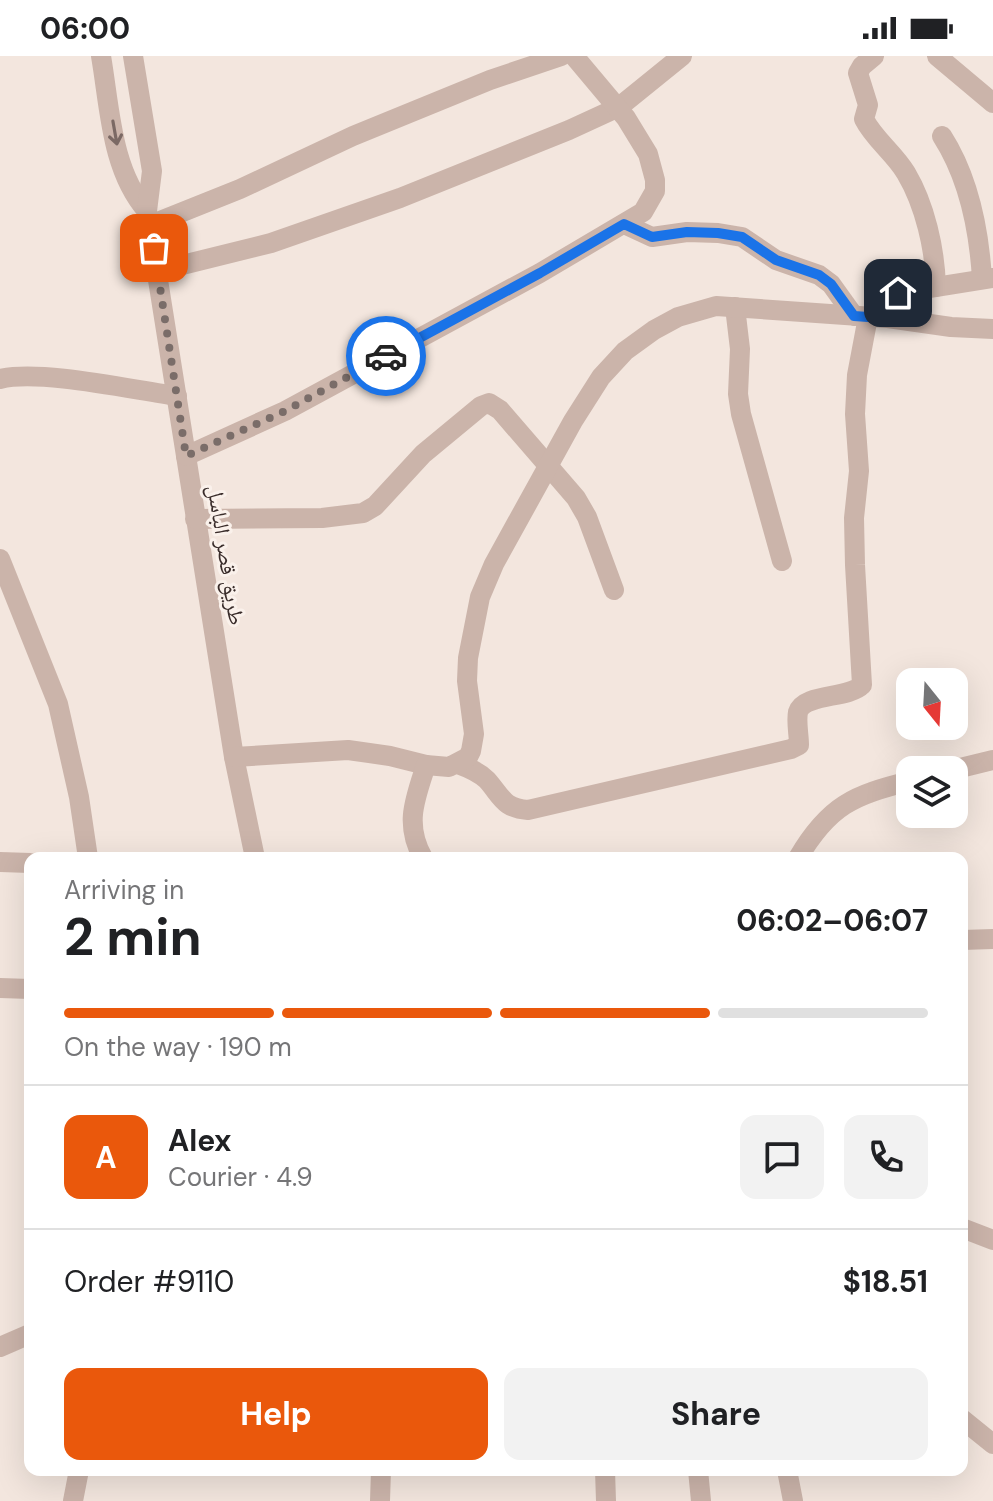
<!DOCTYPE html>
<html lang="en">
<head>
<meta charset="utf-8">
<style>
	:root { --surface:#fff; --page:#f2f2f2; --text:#202124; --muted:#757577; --line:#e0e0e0; --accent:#ea580c }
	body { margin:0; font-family:"DM Sans","Noto Naskh Arabic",sans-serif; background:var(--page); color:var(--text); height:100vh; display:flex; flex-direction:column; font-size:30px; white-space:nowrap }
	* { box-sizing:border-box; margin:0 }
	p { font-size:26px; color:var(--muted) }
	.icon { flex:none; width:44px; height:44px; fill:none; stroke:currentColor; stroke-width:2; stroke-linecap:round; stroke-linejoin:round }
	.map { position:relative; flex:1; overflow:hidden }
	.drawer { position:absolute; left:24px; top:796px; width:944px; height:624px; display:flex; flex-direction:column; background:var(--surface); border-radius:16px; box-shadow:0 8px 32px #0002 }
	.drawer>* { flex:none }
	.needle { width:52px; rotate:162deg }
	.fabs { position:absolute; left:896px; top:612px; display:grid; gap:16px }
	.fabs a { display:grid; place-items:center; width:72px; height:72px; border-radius:16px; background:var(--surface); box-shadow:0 8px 32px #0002; font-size:40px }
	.pin { position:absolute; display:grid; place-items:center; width:68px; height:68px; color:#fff; margin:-34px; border-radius:16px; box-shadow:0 4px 12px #0006 }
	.courier { position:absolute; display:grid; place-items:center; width:80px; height:80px; margin:-40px; border:6px solid #1a73e8; border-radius:50%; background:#fff; color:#222; box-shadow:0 2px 10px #0007 }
	.overview em { font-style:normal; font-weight:700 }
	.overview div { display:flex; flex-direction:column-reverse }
	.overview { display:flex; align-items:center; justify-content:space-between; height:136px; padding:0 40px }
	h1 { font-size:52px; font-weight:700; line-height:60px }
	.bar { display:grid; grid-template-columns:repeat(4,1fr); gap:12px 8px; align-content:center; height:96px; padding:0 40px }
	.bar i { height:10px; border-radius:6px; background:var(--line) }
	.bar .selected { background:var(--accent) }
	.bar p { grid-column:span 4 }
	.line { display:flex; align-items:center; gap:20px; padding:0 40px; border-top:2px solid var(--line) }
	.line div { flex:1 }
	.round { display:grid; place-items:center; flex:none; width:84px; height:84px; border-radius:16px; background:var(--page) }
	.action { display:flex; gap:16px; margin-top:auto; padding:16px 40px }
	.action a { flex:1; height:92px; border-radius:16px; background:var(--accent); color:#fff; font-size:32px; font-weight:700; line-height:92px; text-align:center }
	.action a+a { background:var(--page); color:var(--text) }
	.status { display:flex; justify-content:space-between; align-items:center; height:56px; padding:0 40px; background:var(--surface); direction:ltr }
	.status svg { height:22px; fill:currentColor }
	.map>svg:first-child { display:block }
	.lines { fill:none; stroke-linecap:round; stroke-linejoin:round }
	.minor { stroke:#cbb4aa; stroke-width:20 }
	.oneway { stroke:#7b6964 }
	.done { stroke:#7a6d69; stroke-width:8; stroke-dasharray:0 14.4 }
	.route { stroke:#1a73e8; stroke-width:10 }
	.labels { text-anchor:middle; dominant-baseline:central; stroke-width:6; stroke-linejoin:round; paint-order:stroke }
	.street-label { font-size:22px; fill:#392c2a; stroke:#faf1eb }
</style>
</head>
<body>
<div class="status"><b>06:00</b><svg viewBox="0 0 49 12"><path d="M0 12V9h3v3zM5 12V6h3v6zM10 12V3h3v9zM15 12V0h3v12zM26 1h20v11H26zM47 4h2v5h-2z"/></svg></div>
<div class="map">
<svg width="993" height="1445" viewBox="0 0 993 1445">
	<rect width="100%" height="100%" fill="#f3e6de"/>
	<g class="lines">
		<g class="minor">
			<path d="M101,0C110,52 111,114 147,155"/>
			<polyline points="133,0 152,115 147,155 234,701 255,802"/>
			<path d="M874,0L862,10L858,17L868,49L864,63C874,83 894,97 906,117C925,149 935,193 936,231"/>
			<polyline points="937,0 993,47"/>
			<path d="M942,80C969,122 979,173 982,223"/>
			<polyline points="624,168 652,181 687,176 718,177 742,181 776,204 819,219 831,228 854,260"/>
			<polyline points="150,169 240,133 353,80 490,24 561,0"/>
			<polyline points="158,215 271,187 400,142 569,74 619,51 682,0"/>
			<polyline points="735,251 740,293 738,338 741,358 782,505"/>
			<path d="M0,323C40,313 133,334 177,340"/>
			<polyline points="186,400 285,355 540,217 643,156 655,135 655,124 648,98 626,62 574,0"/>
			<polyline points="195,463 322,462 363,457 375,450 423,398 481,350 489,347 500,354 576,442 587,461 614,534"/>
			<polyline points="0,503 58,648 79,741 88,802"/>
			<polyline points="234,701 348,694 390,700 426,709"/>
			<path d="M458,708C469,712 479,716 487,724C502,741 503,752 528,754L791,693L799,689C799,679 796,666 798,656C804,637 848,643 862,629L855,509L854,462L859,415L855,358L857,319L868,261L883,246L898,237L993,222"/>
			<polyline points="952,714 993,704"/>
			<path d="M423,802C404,768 415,743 426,709L449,711L468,701L471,695L474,678L467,625L468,602L480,541L494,508L573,365L601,321L625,295L654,274L678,261L716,250L888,262L951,271L993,273"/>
			<path d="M798,802C829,749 854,739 910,725"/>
			<polyline points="0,806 30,807"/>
			<polyline points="962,884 993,883"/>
			<polyline points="0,932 30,933"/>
			<polyline points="962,1172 993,1184"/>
			<polyline points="0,1291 30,1278"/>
			<polyline points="962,1363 993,1388"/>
			<polyline points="605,1414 606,1445"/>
			<polyline points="698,1414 701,1445"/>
			<polyline points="787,1414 793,1445"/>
			<polyline points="73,1445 79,1414"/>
			<polyline points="380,1445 381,1414"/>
		</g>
	</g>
	<defs><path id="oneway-shaft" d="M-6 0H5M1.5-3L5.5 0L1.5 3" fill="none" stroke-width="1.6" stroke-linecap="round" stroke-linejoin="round" transform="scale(2)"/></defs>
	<use class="oneway" href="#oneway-shaft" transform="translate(115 77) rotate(80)"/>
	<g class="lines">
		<polyline class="done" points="154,192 186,400 285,355 386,300"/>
		<polyline class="route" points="386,300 540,217 624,168 652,181 687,176 718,177 742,181 776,204 819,219 831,228 854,260 868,261 883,246 898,237"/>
	</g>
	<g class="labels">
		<g class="street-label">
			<text transform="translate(226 499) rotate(81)">طريق قصر الباسل</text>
		</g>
	</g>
</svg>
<div class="fabs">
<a><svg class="needle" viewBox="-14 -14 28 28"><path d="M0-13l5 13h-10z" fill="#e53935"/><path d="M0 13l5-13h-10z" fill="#757577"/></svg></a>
<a><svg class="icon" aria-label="layers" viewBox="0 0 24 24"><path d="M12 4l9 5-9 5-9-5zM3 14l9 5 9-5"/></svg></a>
</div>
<div class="pin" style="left:154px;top:192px;background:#ea580c"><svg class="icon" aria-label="bag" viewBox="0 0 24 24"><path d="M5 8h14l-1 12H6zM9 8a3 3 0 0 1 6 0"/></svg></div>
<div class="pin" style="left:898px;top:237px;background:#1f2937"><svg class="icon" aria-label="home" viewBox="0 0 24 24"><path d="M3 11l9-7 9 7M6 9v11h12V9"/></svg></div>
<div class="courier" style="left:386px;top:300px"><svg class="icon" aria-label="car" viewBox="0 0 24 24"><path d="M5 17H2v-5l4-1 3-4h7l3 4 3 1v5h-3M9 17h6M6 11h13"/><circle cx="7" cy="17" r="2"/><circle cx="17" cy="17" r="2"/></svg></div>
<section class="drawer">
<div class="overview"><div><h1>2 min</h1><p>Arriving in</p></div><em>06:02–06:07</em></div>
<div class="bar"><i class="selected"></i><i class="selected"></i><i class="selected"></i><i></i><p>On the way · 190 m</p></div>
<div class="line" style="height:144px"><b class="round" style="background:var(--accent);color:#fff">A</b><div><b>Alex</b><p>Courier · 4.9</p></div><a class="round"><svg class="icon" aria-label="chat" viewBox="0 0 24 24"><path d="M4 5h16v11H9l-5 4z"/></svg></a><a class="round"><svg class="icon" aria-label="phone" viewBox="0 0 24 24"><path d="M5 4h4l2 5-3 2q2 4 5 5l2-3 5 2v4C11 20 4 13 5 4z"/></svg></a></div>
<div class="line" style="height:104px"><div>Order #9110</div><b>$18.51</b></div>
<div class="action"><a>Help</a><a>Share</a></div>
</section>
</div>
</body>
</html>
